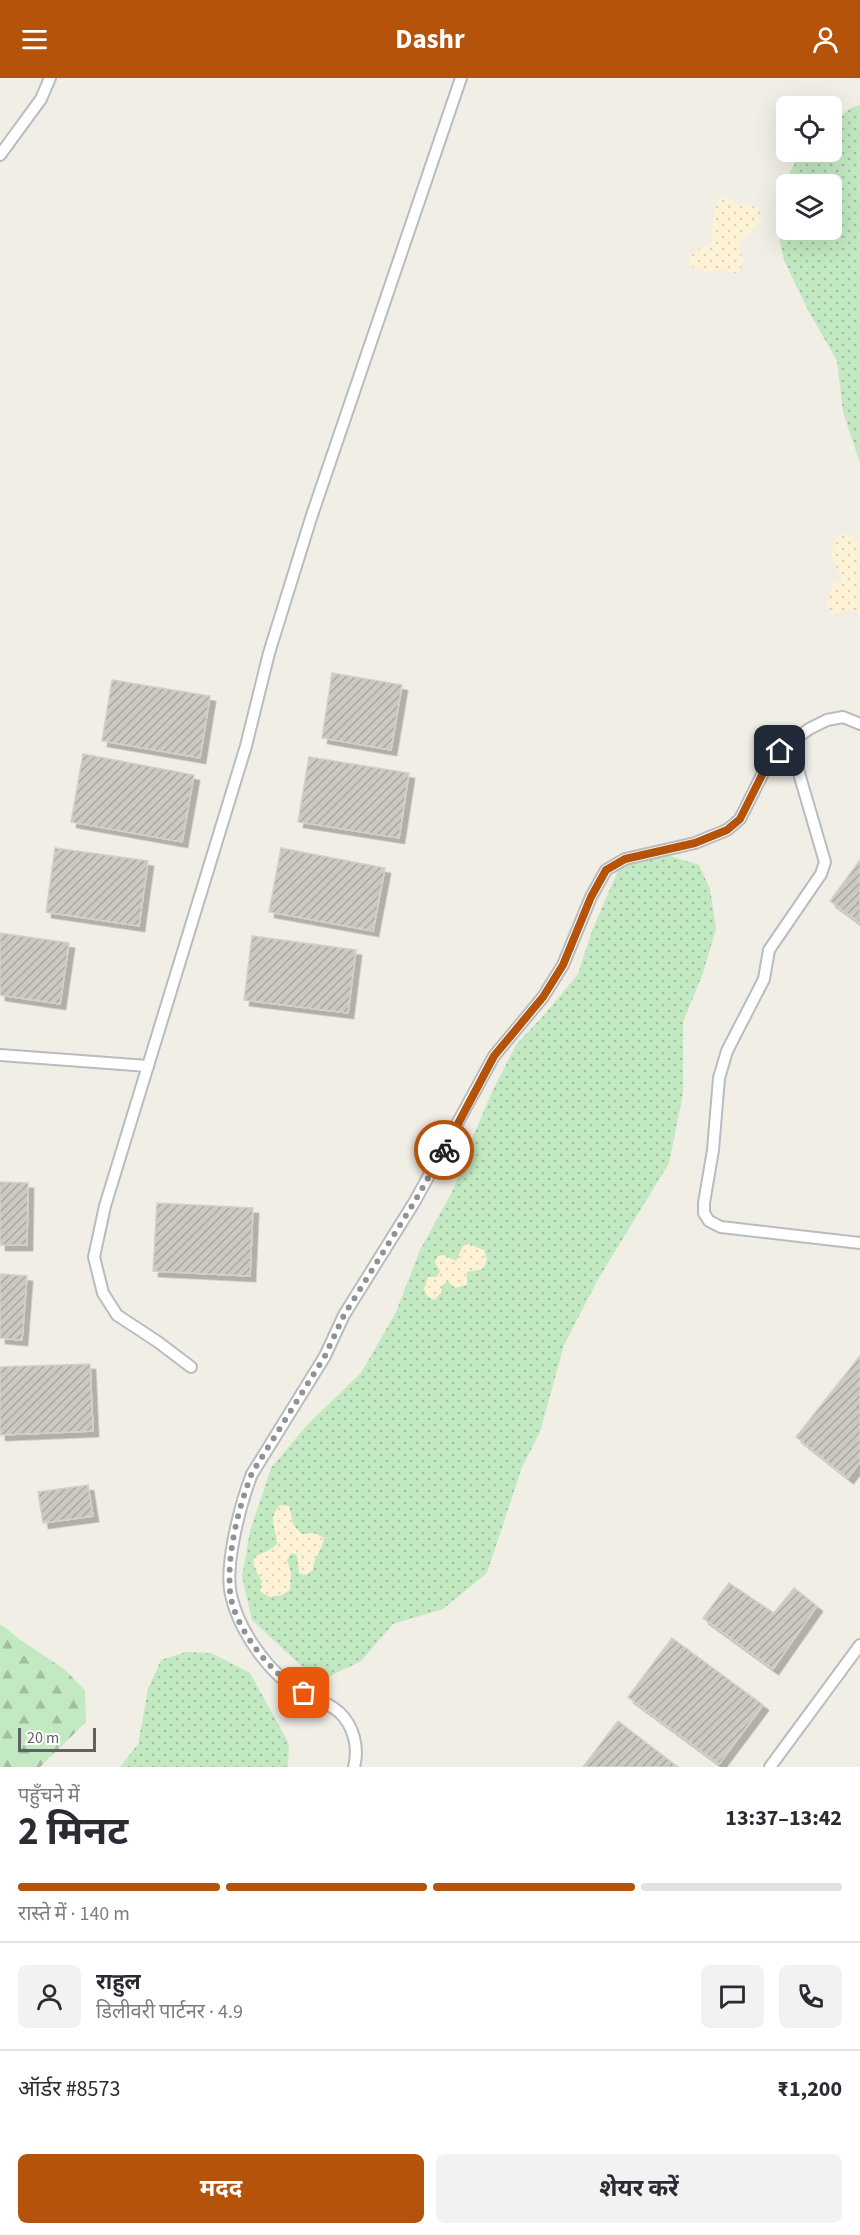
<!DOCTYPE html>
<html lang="hi">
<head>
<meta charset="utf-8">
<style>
	:root { --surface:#fff; --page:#f2f2f3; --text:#2b2b33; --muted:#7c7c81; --line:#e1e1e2; --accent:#b45309 }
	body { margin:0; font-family:"Source Sans 3","Noto Sans Devanagari",sans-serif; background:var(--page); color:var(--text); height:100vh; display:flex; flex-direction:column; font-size:22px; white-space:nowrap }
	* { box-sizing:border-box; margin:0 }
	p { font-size:20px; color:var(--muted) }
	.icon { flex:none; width:33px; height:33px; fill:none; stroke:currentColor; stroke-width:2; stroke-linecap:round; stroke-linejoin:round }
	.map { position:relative; height:1689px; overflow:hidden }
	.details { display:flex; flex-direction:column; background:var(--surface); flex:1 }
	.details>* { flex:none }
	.controls { position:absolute; left:776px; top:18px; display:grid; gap:12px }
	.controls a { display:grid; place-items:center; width:66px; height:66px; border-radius:9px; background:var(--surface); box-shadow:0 6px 24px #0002; font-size:30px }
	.scale { position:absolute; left:18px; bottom:15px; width:78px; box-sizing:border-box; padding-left:6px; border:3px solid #5d6267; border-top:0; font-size:16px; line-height:21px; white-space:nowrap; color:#5d6267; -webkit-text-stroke:4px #fff; paint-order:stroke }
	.pin { position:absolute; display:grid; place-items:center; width:51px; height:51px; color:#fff; margin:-26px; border-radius:12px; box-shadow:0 3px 9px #0006 }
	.courier { position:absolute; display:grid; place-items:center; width:60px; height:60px; margin:-30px; border:4px solid #b45309; border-radius:50%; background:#fff; color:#222; box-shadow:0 2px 8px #0007 }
	.summary em { font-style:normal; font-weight:700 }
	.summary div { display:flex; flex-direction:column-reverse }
	.summary { display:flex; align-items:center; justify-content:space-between; height:102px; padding:0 18px }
	h1 { font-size:39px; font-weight:700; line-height:45px }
	.bar { display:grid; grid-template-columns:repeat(4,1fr); gap:9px 6px; align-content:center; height:72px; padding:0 18px }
	.bar i { height:8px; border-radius:4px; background:var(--line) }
	.bar .on { background:var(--accent) }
	.bar p { grid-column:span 4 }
	.line { display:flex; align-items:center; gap:15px; padding:0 18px; border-top:2px solid var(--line) }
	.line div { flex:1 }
	.round { display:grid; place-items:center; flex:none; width:63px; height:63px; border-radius:9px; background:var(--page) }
	.primary-button { display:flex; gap:12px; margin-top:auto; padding:12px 18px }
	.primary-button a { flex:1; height:69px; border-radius:9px; background:var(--accent); color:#fff; font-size:24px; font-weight:700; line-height:69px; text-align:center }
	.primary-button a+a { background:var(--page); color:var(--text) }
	header { display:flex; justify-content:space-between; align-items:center; height:78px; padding:0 18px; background:var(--accent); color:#fff; font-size:27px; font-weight:700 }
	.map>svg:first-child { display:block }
	.grass { fill:url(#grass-dots); fill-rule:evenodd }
	.forest { fill:url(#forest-firs) }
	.sand { fill:url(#sand-dots) }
	.building { fill:url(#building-hatch); stroke:#d6cfc4; stroke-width:1.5; filter:url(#shadow) }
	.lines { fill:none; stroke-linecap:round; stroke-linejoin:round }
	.service-casing { stroke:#b8bcc0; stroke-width:14 }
	.service { stroke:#fff; stroke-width:10 }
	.done { stroke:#919393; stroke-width:6; stroke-dasharray:0 10.8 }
	.route { stroke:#b45309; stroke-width:8 }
</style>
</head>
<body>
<header><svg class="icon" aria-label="menu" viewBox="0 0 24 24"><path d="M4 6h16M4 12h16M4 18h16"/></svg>Dashr<svg class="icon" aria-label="person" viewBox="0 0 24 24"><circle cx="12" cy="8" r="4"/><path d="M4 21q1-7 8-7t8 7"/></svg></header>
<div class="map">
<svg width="860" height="1689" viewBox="0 0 860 1689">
	<defs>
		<pattern id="grass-dots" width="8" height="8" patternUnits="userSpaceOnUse" patternTransform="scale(1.5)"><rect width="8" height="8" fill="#c3e9c2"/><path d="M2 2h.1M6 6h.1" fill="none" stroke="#a2c0a1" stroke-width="1.8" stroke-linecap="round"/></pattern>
		<pattern id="forest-firs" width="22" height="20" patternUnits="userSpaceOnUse" patternTransform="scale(1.5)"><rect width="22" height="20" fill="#c3e9c2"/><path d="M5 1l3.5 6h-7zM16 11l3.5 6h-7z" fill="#a2c0a1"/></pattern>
		<pattern id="sand-dots" width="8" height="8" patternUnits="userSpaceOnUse" patternTransform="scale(1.5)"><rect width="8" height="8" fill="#fdf2d5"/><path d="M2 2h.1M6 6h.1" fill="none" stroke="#dbd2ba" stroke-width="1.8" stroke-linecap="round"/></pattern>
		<pattern id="building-hatch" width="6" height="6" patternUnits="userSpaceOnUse" patternTransform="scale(1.5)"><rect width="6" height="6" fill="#ccc9c3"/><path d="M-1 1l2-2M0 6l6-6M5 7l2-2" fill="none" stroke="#a9a7a2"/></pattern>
		<filter id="shadow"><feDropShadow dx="5.5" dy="5.5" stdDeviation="0" flood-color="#0004"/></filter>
	</defs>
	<rect width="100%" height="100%" fill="#f1eee6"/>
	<g class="grass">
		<path d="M860,27V385L843,334L837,283L808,232L784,182L778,155L783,107L801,74H831V46L851,30ZM786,106H831V152H786Z"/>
		<polygon points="670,778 699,787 710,811 716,851 703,895 683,944 683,1016 669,1085 597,1203 564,1267 540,1354 522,1389 487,1495 443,1531 393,1546 361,1583 324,1601 299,1586 252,1542 242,1499 250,1453 271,1390 308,1346 361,1295 396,1234 420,1172 454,1110 465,1077 492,1014 516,967 544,937 578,896 593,850 621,786"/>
		<polygon points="186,1574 211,1575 250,1595 289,1666 288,1689 120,1689 138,1666 148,1611 161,1582"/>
	</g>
	<polygon class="forest" points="0,1546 22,1563 64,1591 85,1612 86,1644 40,1689 0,1689"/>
	<g class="sand">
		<polygon points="721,118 739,126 758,129 762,139 758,147 737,167 744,183 740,192 734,196 722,191 705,194 691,188 689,176 711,165 715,125"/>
		<path d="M845,456L854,460L860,465V536L848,531L833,538L826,527L834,504H842V498C832,484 828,473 837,457Z"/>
		<polygon points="469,1166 484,1172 487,1182 483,1191 467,1194 467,1207 455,1210 448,1203 442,1208 441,1215 434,1222 427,1218 424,1211 428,1199 436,1199 440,1194 435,1184 438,1178 444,1177 456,1183 463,1168"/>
		<path d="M280,1427L289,1428L294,1448L302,1456L315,1455L324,1460C322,1474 314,1477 313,1492L306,1497L299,1495L297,1477L291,1475L287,1482L291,1494L290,1512L282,1517L269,1519L260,1513L262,1503C242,1470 261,1482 277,1466C277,1448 266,1443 280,1427Z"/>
	</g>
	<g class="building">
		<polygon points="332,595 402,607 391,672 322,660"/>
		<polygon points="112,602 210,618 200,680 102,663"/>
		<polygon points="83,676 194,697 182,764 71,744"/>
		<polygon points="309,679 409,695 399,760 298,744"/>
		<polygon points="55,770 148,783 139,848 46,834"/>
		<polygon points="281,770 385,790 373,853 269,834"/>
		<polygon points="860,782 860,845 830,823"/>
		<polygon points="0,855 69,865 60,926 0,917"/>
		<polygon points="252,858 356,872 348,935 244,922"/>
		<polygon points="0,1104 28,1105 27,1167 0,1167"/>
		<polygon points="157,1125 253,1130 250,1198 153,1193"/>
		<polygon points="0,1196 27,1198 22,1262 0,1260"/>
		<polygon points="860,1278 860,1384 848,1400 796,1359"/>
		<polygon points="90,1286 93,1353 0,1357 0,1289"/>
		<polygon points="88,1407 93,1438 43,1445 38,1414"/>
		<polygon points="729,1505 774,1535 794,1510 817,1528 773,1591 703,1540"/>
		<polygon points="672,1560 763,1627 719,1686 628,1619"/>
		<polygon points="618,1643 678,1689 583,1689"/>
	</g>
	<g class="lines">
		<defs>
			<g id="service">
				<polyline points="0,77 41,21 50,0"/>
				<polyline points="796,661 796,685 825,784 821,796 769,872 764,901 727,973 719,1000 713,1072 704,1125 704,1135 709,1143 721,1149 860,1165"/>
				<polyline points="0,977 148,988"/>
				<polyline points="191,1289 158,1264 117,1237 103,1215 94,1179 105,1128 246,668 269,575 311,440 461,0"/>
				<path d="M354,1689C359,1670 354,1648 339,1634C324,1621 302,1617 287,1605C261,1583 238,1549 231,1517C224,1487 241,1424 252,1396L325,1278L344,1237L415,1123L494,978L543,919L563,887L591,819L606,792L625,781L695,765L727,752L740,741L764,693L780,673L809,651L827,642L843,639L860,646"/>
				<polyline points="770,1689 860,1567"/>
			</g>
		</defs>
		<use href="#service" class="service-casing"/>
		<use href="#service" class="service"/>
	</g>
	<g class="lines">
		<path class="done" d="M304,1615C273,1598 233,1550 230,1513C227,1475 238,1431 252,1395L325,1278L344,1237L415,1123L444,1072"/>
		<polyline class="route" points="444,1072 494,978 543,919 563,887 591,819 606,792 625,781 695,765 727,752 740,741 764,693 780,673"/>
	</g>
</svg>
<div class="controls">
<a><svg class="icon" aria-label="locate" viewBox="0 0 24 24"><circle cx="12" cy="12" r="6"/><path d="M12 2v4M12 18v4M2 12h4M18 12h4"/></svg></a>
<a><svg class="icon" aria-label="layers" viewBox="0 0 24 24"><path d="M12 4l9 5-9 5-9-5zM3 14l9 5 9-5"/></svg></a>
</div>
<div class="scale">20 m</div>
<div class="pin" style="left:304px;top:1615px;background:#ea580c"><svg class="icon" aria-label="bag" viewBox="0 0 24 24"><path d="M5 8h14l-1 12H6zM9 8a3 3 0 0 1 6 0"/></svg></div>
<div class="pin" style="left:780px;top:673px;background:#1f2937"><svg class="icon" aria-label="home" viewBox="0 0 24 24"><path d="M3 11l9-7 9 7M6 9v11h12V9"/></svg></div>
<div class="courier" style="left:444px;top:1072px"><svg class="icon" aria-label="bike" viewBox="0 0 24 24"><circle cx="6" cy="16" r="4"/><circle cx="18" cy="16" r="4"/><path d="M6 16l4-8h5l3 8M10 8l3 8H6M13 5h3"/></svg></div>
</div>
<section class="details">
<div class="summary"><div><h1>2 मिनट</h1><p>पहुँचने में</p></div><em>13:37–13:42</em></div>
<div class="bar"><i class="on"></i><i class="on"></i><i class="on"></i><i></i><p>रास्ते में · 140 m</p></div>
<div class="line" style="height:108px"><a class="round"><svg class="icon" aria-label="person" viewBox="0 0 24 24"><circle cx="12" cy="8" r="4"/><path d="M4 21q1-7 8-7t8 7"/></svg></a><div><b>राहुल</b><p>डिलीवरी पार्टनर · 4.9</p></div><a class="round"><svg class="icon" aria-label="chat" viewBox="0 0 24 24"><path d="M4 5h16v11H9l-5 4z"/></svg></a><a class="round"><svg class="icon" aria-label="phone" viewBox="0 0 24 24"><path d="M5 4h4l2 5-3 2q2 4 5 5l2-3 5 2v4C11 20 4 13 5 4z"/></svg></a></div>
<div class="line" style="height:78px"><div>ऑर्डर #8573</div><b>₹1,200</b></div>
<div class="primary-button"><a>मदद</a><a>शेयर करें</a></div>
</section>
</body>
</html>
